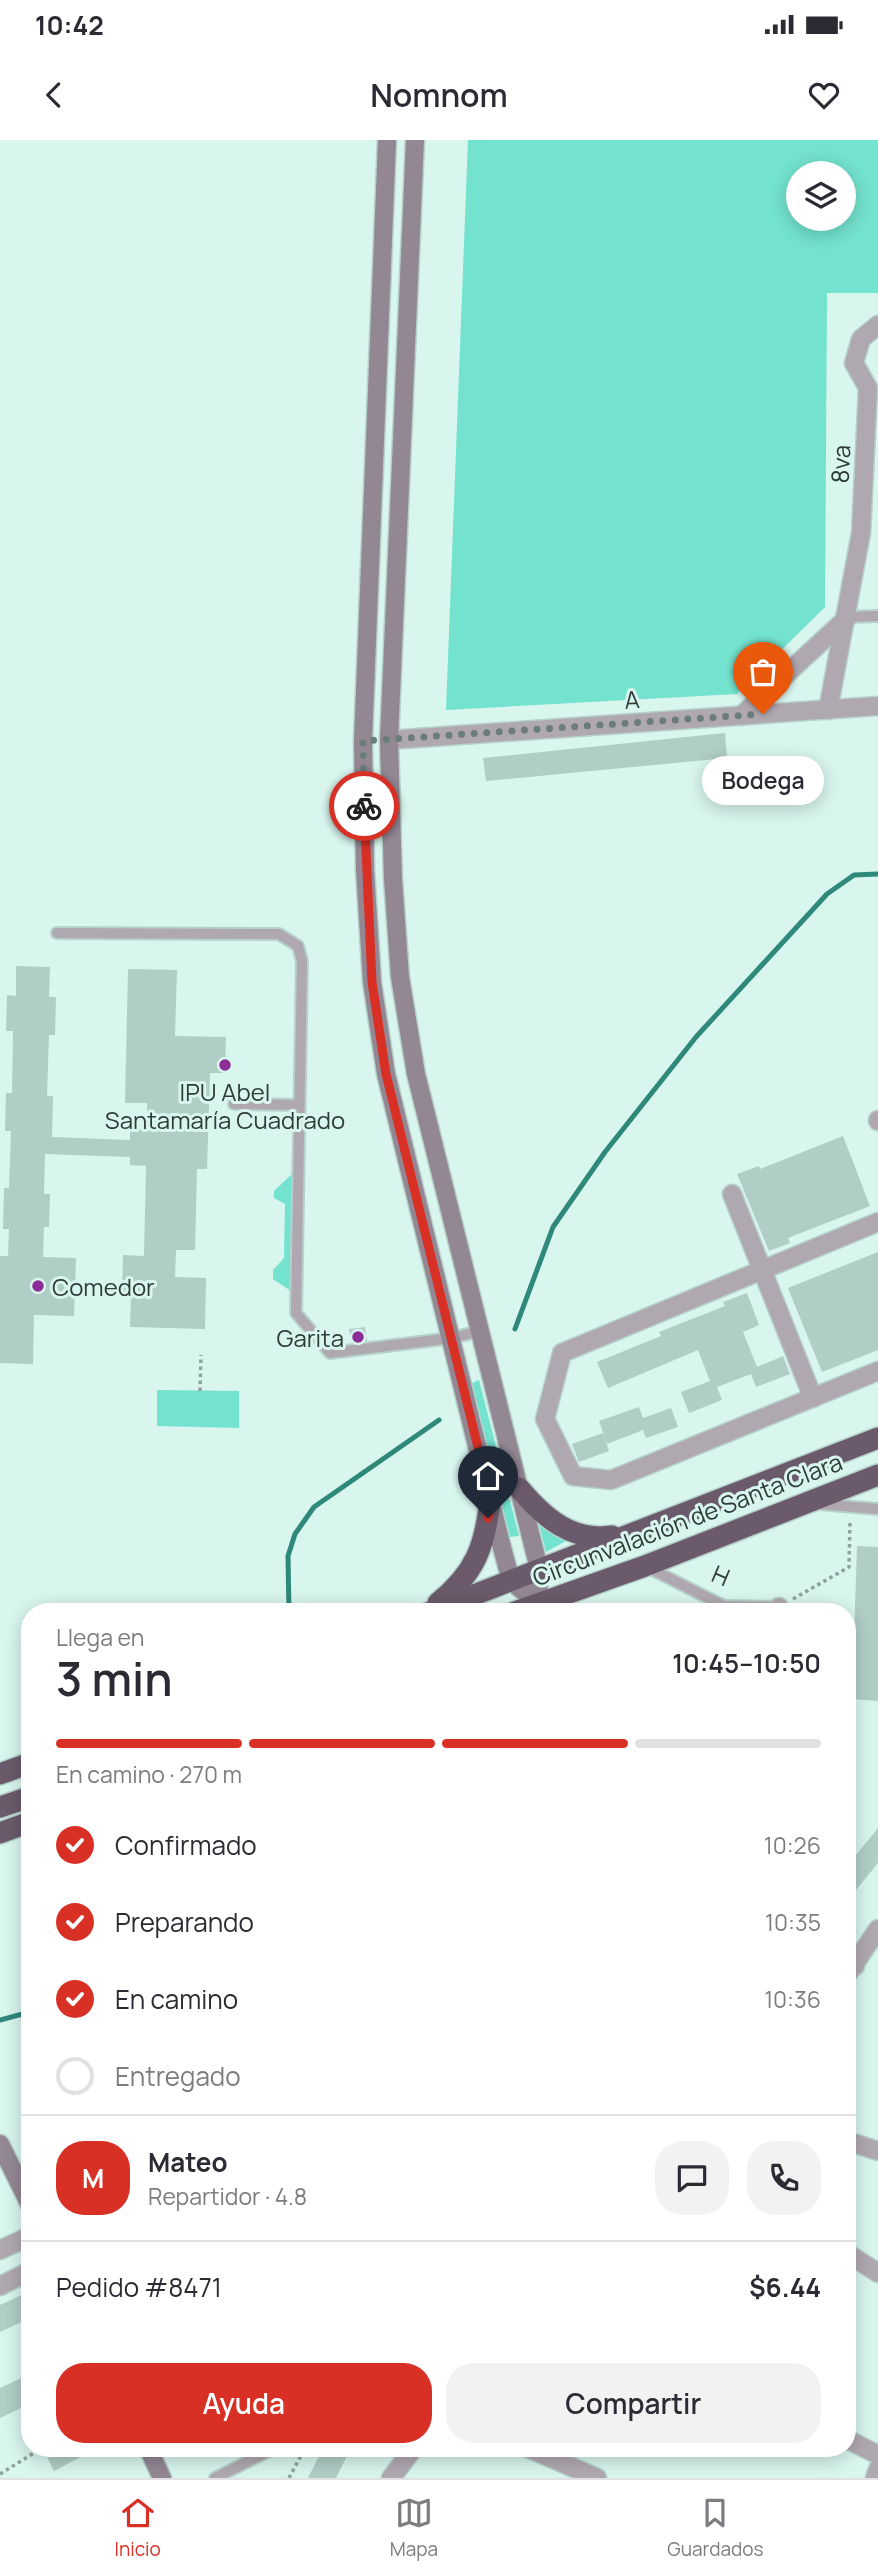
<!DOCTYPE html>
<html lang="es">
<head>
<meta charset="utf-8">
<style>
	:root { --surface:#fff; --page:#f2f2f3; --text:#2b2b33; --muted:#7c7c81; --line:#e1e1e2; --accent:#d93025 }
	body { margin:0; font-family:Manrope,sans-serif; background:var(--page); color:var(--text); height:100vh; display:flex; flex-direction:column; font-size:26px; white-space:nowrap }
	* { box-sizing:border-box; margin:0 }
	p { font-size:23px; color:var(--muted) }
	.icon { flex:none; width:38px; height:38px; fill:none; stroke:currentColor; stroke-width:2; stroke-linecap:round; stroke-linejoin:round }
	.map { position:relative; flex:1; overflow:hidden }
	.sheet { position:absolute; left:21px; top:1463px; width:835px; height:854px; display:flex; flex-direction:column; background:var(--surface); border-radius:28px; box-shadow:0 4px 18px #0003 }
	.sheet>* { flex:none }
	.buttons { position:absolute; left:786px; top:21px; display:grid; gap:14px }
	.buttons a { display:grid; place-items:center; width:70px; height:70px; border-radius:50%; background:var(--surface); box-shadow:0 4px 18px #0003; font-size:35px }
	.pin { position:absolute; display:grid; place-items:center; width:60px; height:60px; color:#fff; margin:-72px -30px; border-radius:50% 50% 50% 0; rotate:-45deg; box-shadow:0 0 7px #0007 }
	.pin .icon { rotate:45deg }
	.courier { position:absolute; display:grid; place-items:center; width:70px; height:70px; margin:-35px; border:5px solid #d93025; border-radius:50%; background:#fff; color:#222; box-shadow:0 2px 9px #0007 }
	.bubble { position:absolute; height:49px; border-radius:24px; background:var(--surface); box-shadow:0 4px 18px #0003; font-size:23px; font-weight:600; line-height:49px; text-align:center }
	.overview em { font-style:normal; font-weight:600 }
	.overview div { display:flex; flex-direction:column-reverse }
	.overview { display:flex; align-items:center; justify-content:space-between; height:119px; padding:0 35px }
	h1 { font-size:46px; font-weight:600; line-height:52px }
	.bar { display:grid; grid-template-columns:repeat(4,1fr); gap:10px 7px; align-content:center; height:84px; padding:0 35px }
	.bar i { height:9px; border-radius:5px; background:var(--line) }
	.bar .on { background:var(--accent) }
	.bar p { grid-column:span 4 }
	.line { display:flex; align-items:center; gap:18px; padding:0 35px; border-top:2px solid var(--line) }
	.line div { flex:1 }
	.round { display:grid; place-items:center; flex:none; width:74px; height:74px; border-radius:28px; background:var(--page) }
	ol { padding:0 35px; list-style:none }
	li { display:flex; align-items:center; gap:21px; height:77px }
	li p { margin-inline-start:auto }
	li .icon { padding:7px; border-radius:50%; background:var(--accent); color:#fff; stroke-width:4 }
	li:last-child { color:var(--muted) }
	li i { width:38px; height:38px; border:4px solid var(--line); border-radius:50% }
	.button { display:flex; gap:14px; margin-top:auto; padding:14px 35px }
	.button a { flex:1; height:80px; border-radius:28px; background:var(--accent); color:#fff; font-size:28px; font-weight:600; line-height:80px; text-align:center }
	.button a+a { background:var(--page); color:var(--text) }
	.status { display:flex; justify-content:space-between; align-items:center; height:49px; padding:0 35px; background:var(--surface); direction:ltr }
	.status svg { height:19px; fill:currentColor }
	header { display:flex; justify-content:space-between; align-items:center; height:91px; padding:0 35px; background:var(--surface); font-size:32px; font-weight:600 }
	.tabs { display:flex; justify-content:space-around; align-items:center; height:98px; border-top:2px solid var(--line); background:var(--surface); font-size:19px; color:var(--muted) }
	.tabs a { display:grid; justify-items:center; gap:4px }
	.tabs .on { color:var(--accent) }
	.map>svg:first-child { display:block }
	.green { fill:#73e2ce; fill-rule:evenodd }
	.lines { fill:none; stroke-linecap:round; stroke-linejoin:round }
	.stream { stroke:#2e897b; stroke-width:5 }
	.building { fill:#b0cdc6 }
	.lane-casing { stroke:#b6d0ca; stroke-width:14 }
	.street-casing { stroke:#b6d0ca; stroke-width:21 }
	.secondary-casing { stroke:#b6d0ca; stroke-width:21 }
	.highway-casing { stroke:#b6d0ca; stroke-width:24 }
	.path { stroke:#8ea39e; stroke-width:3.5; stroke-dasharray:3.5 3.5; stroke-linecap:butt }
	.lane { stroke:#b0a8b0; stroke-width:10 }
	.street { stroke:#b0a8b0; stroke-width:18 }
	.secondary { stroke:#928793; stroke-width:18 }
	.highway { stroke:#6a5a6b; stroke-width:21 }
	.done { stroke:#6b7d78; stroke-width:7; stroke-dasharray:0 12.6 }
	.route { stroke:#d93025; stroke-width:9 }
	.poi-dot { fill:#8c2c96; stroke:#d8f5ee; stroke-width:2.5 }
	.labels { text-anchor:middle; dominant-baseline:central; stroke-width:6; stroke-linejoin:round; paint-order:stroke }
	.street-label { font-size:24px; fill:#303c39; stroke:#d8f5ee }
	.poi-label { font-size:24px; fill:#303c39; stroke:#d8f5ee }
</style>
</head>
<body>
<div class="status"><b>10:42</b><svg viewBox="0 0 49 12"><path d="M0 12V9h3v3zM5 12V6h3v6zM10 12V3h3v9zM15 12V0h3v12zM26 1h20v11H26zM47 4h2v5h-2z"/></svg></div>
<header><svg class="icon" aria-label="back" viewBox="0 0 24 24"><path d="M15 5l-7 7 7 7"/></svg>Nomnom<svg class="icon" aria-label="heart" viewBox="0 0 24 24"><path d="M12 20l-8-8c-3-5 5-10 8-4 3-6 11-1 8 4z"/></svg></header>
<div class="map">
<svg width="878" height="2338" viewBox="0 0 878 2338">
	<rect width="100%" height="100%" fill="#d8f5ee"/>
	<g class="green">
		<path d="M468,0H878V153H827L825,467L737,554L446,570ZM844,33V79H798V33Z"/>
		<polygon points="293,1033 291,1151 273,1139 273,1130 284,1118 285,1064 274,1058 274,1051"/>
		<polygon points="479,1240 519,1396 510,1397 472,1243"/>
		<polygon points="157,1250 239,1251 239,1288 157,1286"/>
		<polygon points="539,1384 566,1401 546,1412"/>
	</g>
	<g class="lines">
		<g class="stream">
			<polyline points="515,1189 553,1087 605,1012 696,897 827,754 854,735 878,734"/>
			<polyline points="289,1472 288,1416 295,1394 314,1367 439,1280"/>
			<polyline points="0,1880 30,1872"/>
		</g>
	</g>
	<g class="building">
		<polygon points="725,593 727,618 486,641 483,618"/>
		<polygon points="16,826 50,827 49,857 56,857 55,895 49,895 47,956 53,956 52,997 130,1000 130,989 147,990 147,963 125,963 128,829 177,830 175,896 226,897 225,933 210,933 207,1029 197,1029 195,1110 176,1110 175,1137 206,1138 205,1189 130,1187 131,1152 122,1151 123,1115 144,1116 146,1026 130,1025 130,1017 45,1014 44,1054 50,1054 49,1087 44,1087 43,1117 76,1118 74,1176 34,1175 33,1224 0,1223 0,1116 8,1116 9,1089 3,1089 4,1048 9,1048 11,991 5,991 6,953 12,953 13,891 6,891 7,855 16,856"/>
		<polygon points="843,996 870,1066 788,1098 790,1103 769,1111 737,1034 759,1026 760,1029"/>
		<polygon points="878,1112 878,1210 822,1232 788,1148"/>
		<polygon points="747,1153 759,1185 743,1192 757,1227 783,1216 790,1234 756,1247 751,1234 717,1247 722,1260 689,1273 681,1252 710,1241 698,1210 608,1248 597,1222 661,1196 659,1192 725,1166 723,1162"/>
		<polygon points="365,1187 367,1201 351,1202 349,1189"/>
		<polygon points="639,1267 643,1278 671,1268 678,1287 646,1298 643,1290 607,1304 599,1281"/>
		<polygon points="603,1293 609,1311 579,1322 572,1304"/>
		<polygon points="857,1406 878,1407 878,1561 852,1559"/>
		<polygon points="878,1688 878,1723 847,1761 847,1726"/>
		<polygon points="30,2151 30,2178 0,2192 0,2165"/>
		<polygon points="30,2234 30,2264 0,2278 0,2248"/>
		<polygon points="59,2308 98,2308 54,2331 46,2315"/>
		<polygon points="323,2308 351,2308 336,2338 308,2338"/>
	</g>
	<g class="lines">
		<defs>
			<g id="lane">
				<polyline points="848,477 878,476"/>
				<polyline points="57,793 279,794 298,806 302,821 296,1173 330,1213 452,1198 480,1191"/>
				<polyline points="234,964 299,965"/>
				<polyline points="819,1364 878,1369"/>
				<polyline points="647,1427 724,1466 779,1467"/>
				<polyline points="215,2338 275,2308"/>
			</g>
			<g id="street">
				<polyline points="828,570 861,393 868,248 854,223 861,199 878,185"/>
				<polyline points="741,576 848,477"/>
				<polyline points="389,600 878,566"/>
				<polyline points="878,980 878,981"/>
				<polyline points="732,1054 813,1258"/>
				<polyline points="878,1082 562,1213 545,1279 573,1336 611,1340 878,1231"/>
				<polyline points="779,1467 779,1472"/>
				<polyline points="847,1806 855,1826"/>
				<polyline points="847,1835 878,1789"/>
				<polyline points="847,2001 878,2011"/>
				<polyline points="0,2110 30,2096"/>
				<polyline points="847,2113 878,2133"/>
				<polyline points="0,2146 30,2131"/>
				<polyline points="847,2299 878,2315"/>
				<polyline points="528,2308 597,2338"/>
				<polyline points="391,2338 414,2308"/>
				<polyline points="875,2338 878,2329"/>
			</g>
			<g id="secondary">
				<polyline points="387,0 363,601 365,730 372,842 386,934 500,1400 511,1441 538,1463 539,1429 416,934 400,837 393,739 389,600 415,0"/>
				<polyline points="0,2004 30,2065"/>
				<polyline points="148,2308 162,2338"/>
			</g>
			<g id="highway">
				<path d="M519,1348C544,1378 572,1402 612,1396"/>
				<path d="M438,1463C475,1433 485,1407 490,1360"/>
				<polyline points="430,1472 878,1298"/>
				<polyline points="515,1472 645,1426 878,1335"/>
				<polyline points="0,1634 30,1623"/>
				<polyline points="0,1667 30,1657"/>
				<polyline points="0,1693 30,1682"/>
			</g>
		</defs>
		<use href="#lane" class="lane-casing"/>
		<use href="#street" class="street-casing"/>
		<use href="#secondary" class="secondary-casing"/>
		<use href="#highway" class="highway-casing"/>
		<g class="path">
			<polyline points="200,1251 201,1215"/>
			<polyline points="793,1459 849,1427 850,1381"/>
			<polyline points="0,2334 42,2308"/>
			<polyline points="289,2338 305,2308"/>
		</g>
		<use href="#lane" class="lane"/>
		<use href="#street" class="street"/>
		<use href="#secondary" class="secondary"/>
		<use href="#highway" class="highway"/>
	</g>
	<g class="lines">
		<polyline class="done" points="364,666 363,601 763,574"/>
		<polyline class="route" points="364,666 372,842 386,934 491,1360 488,1378"/>
	</g>
	<g class="poi-dot">
		<circle cx="225" cy="925" r="7"/>
		<circle cx="38" cy="1146" r="7"/>
		<circle cx="358" cy="1197" r="7"/>
	</g>
	<g class="labels">
		<g class="street-label">
			<text transform="translate(840 324) rotate(-87)">8va</text>
			<text transform="translate(632 559) rotate(-4)">A</text>
			<text transform="translate(687 1379) rotate(-21)">Circunvalación de Santa Clara</text>
			<text transform="translate(721 1435) rotate(23)">H</text>
		</g>
		<g class="poi-label">
			<text x="225" y="951">IPU Abel<tspan x="225" dy="28">Santamaría Cuadrado</tspan></text>
			<text x="52" y="1146" text-anchor="start">Comedor</text>
			<text x="344" y="1197" text-anchor="end">Garita</text>
		</g>
	</g>
</svg>
<div class="buttons">
<a><svg class="icon" aria-label="layers" viewBox="0 0 24 24"><path d="M12 4l9 5-9 5-9-5zM3 14l9 5 9-5"/></svg></a>
</div>
<div class="pin" style="left:763px;top:574px;background:#ea580c"><svg class="icon" aria-label="bag" viewBox="0 0 24 24"><path d="M5 8h14l-1 12H6zM9 8a3 3 0 0 1 6 0"/></svg></div>
<div class="pin" style="left:488px;top:1378px;background:#1f2937"><svg class="icon" aria-label="home" viewBox="0 0 24 24"><path d="M3 11l9-7 9 7M6 9v11h12V9"/></svg></div>
<div class="courier" style="left:364px;top:666px"><svg class="icon" aria-label="bike" viewBox="0 0 24 24"><circle cx="6" cy="16" r="4"/><circle cx="18" cy="16" r="4"/><path d="M6 16l4-8h5l3 8M10 8l3 8H6M13 5h3"/></svg></div>
<div class="bubble" style="left:702px;top:616px;width:122px">Bodega</div>
<section class="sheet">
<div class="overview"><div><h1>3 min</h1><p>Llega en</p></div><em>10:45–10:50</em></div>
<div class="bar"><i class="on"></i><i class="on"></i><i class="on"></i><i></i><p>En camino · 270 m</p></div>
<ol>
<li><svg class="icon" aria-label="check" viewBox="0 0 24 24"><path d="M5 12l5 5 9-10"/></svg>Confirmado<p>10:26</p></li>
<li><svg class="icon" aria-label="check" viewBox="0 0 24 24"><path d="M5 12l5 5 9-10"/></svg>Preparando<p>10:35</p></li>
<li><svg class="icon" aria-label="check" viewBox="0 0 24 24"><path d="M5 12l5 5 9-10"/></svg>En camino<p>10:36</p></li>
<li><i></i>Entregado</li>
</ol>
<div class="line" style="height:126px"><b class="round" style="background:var(--accent);color:#fff">M</b><div><b>Mateo</b><p>Repartidor · 4.8</p></div><a class="round"><svg class="icon" aria-label="chat" viewBox="0 0 24 24"><path d="M4 5h16v11H9l-5 4z"/></svg></a><a class="round"><svg class="icon" aria-label="phone" viewBox="0 0 24 24"><path d="M5 4h4l2 5-3 2q2 4 5 5l2-3 5 2v4C11 20 4 13 5 4z"/></svg></a></div>
<div class="line" style="height:91px"><div>Pedido #8471</div><b>$6.44</b></div>
<div class="button"><a>Ayuda</a><a>Compartir</a></div>
</section>
</div>
<nav class="tabs">
<a class="on"><svg class="icon" aria-label="home" viewBox="0 0 24 24"><path d="M3 11l9-7 9 7M6 9v11h12V9"/></svg>Inicio</a>
<a><svg class="icon" aria-label="map" viewBox="0 0 24 24"><path d="M3 6l6-2 6 2 6-2v14l-6 2-6-2-6 2zM9 4v14M15 6v14"/></svg>Mapa</a>
<a><svg class="icon" aria-label="saved" viewBox="0 0 24 24"><path d="M7 4h10v16l-5-4-5 4z"/></svg>Guardados</a>
</nav>
</body>
</html>
